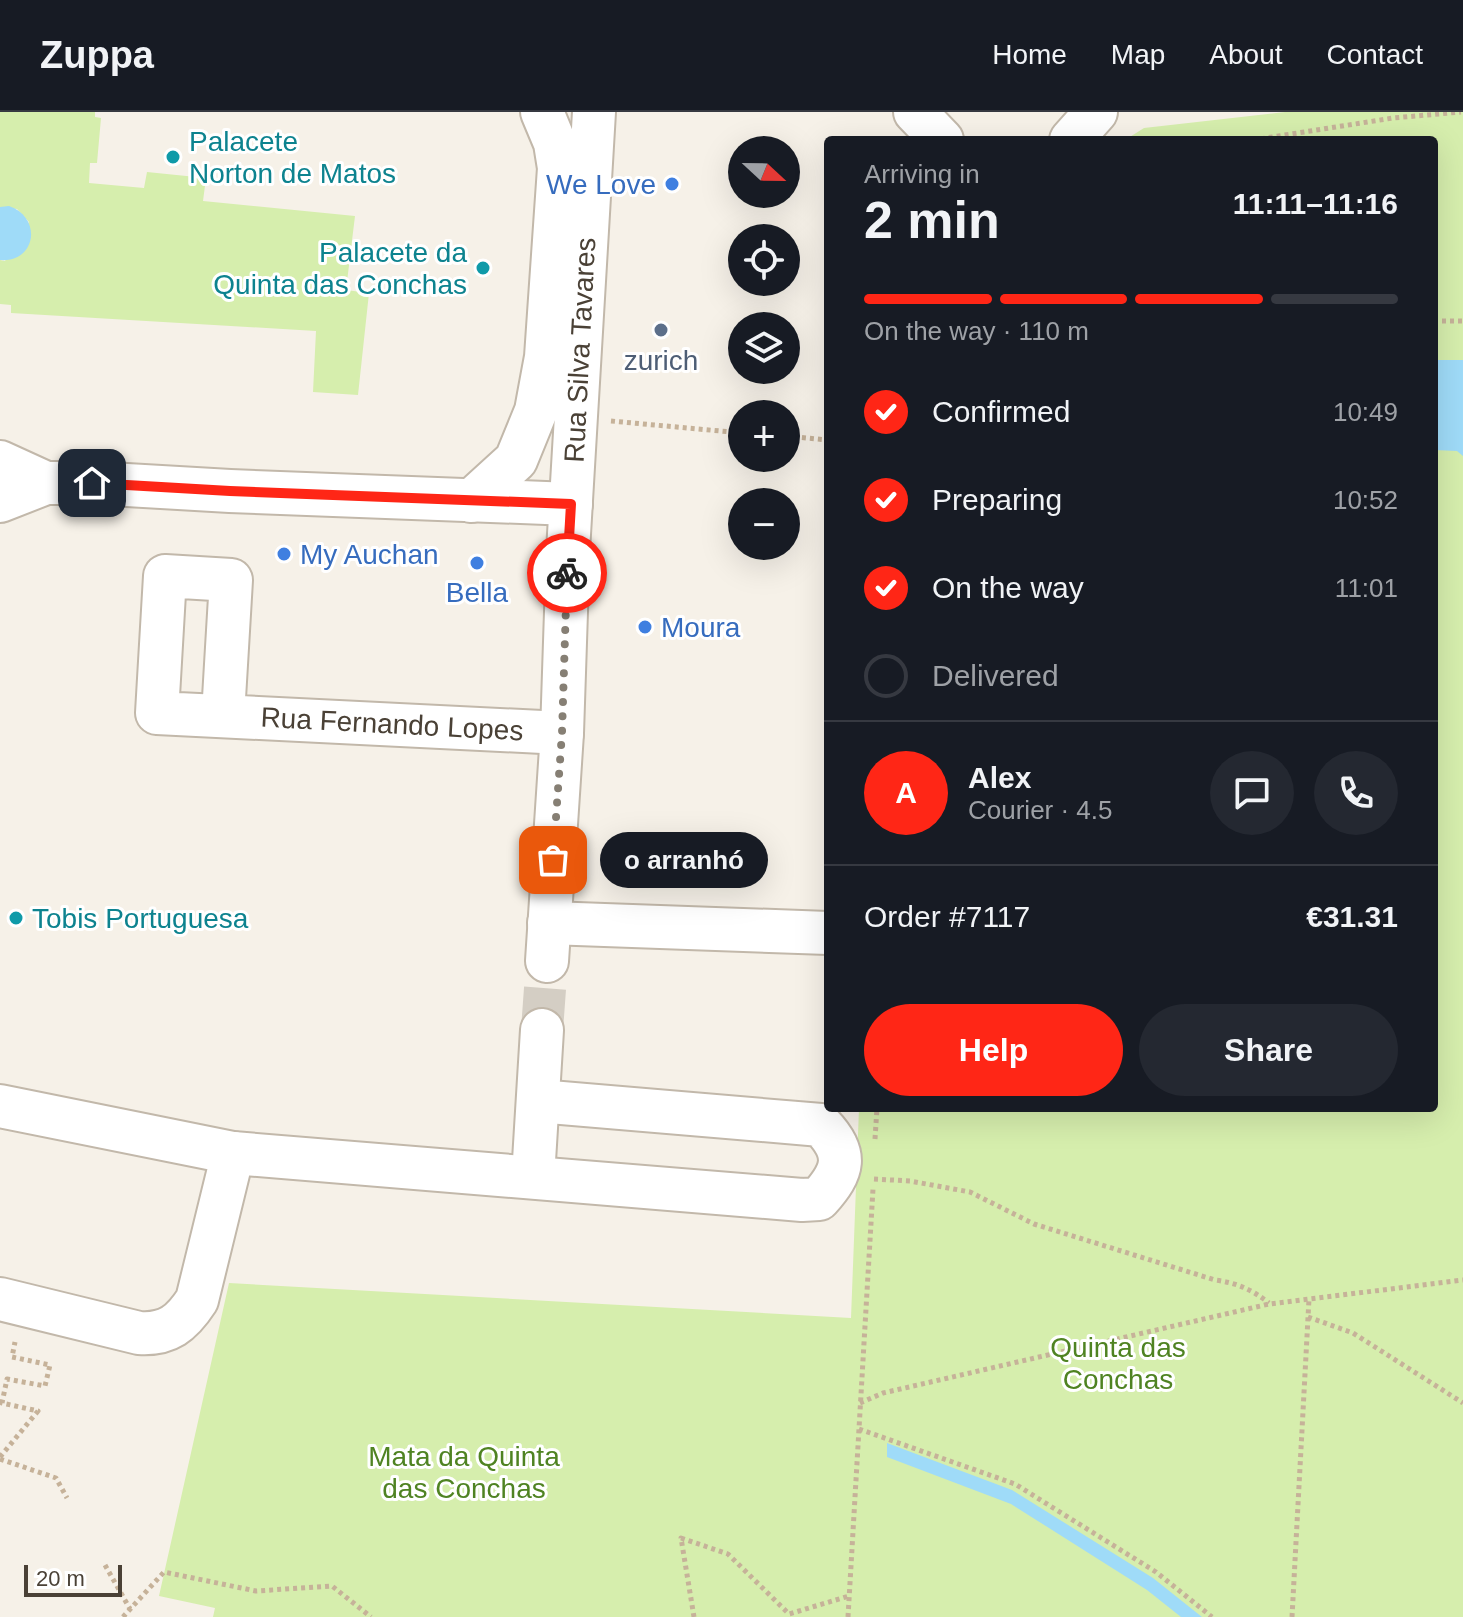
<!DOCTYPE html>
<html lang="en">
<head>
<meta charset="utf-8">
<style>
	:root { --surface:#171b24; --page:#242831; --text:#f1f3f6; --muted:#9ea1a6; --line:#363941; --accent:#ff2616 }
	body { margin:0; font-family:Arial,sans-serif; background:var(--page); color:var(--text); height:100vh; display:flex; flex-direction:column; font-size:30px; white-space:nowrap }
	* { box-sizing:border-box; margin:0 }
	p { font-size:26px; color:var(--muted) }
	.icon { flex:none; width:44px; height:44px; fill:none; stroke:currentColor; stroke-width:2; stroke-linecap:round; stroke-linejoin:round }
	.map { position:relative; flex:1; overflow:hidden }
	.panel { position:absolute; left:824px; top:24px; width:614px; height:976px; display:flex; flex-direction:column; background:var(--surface); border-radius:8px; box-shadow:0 8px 32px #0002 }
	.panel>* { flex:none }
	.needle { width:52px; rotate:112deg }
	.tools { position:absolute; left:728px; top:24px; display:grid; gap:16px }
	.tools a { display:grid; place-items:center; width:72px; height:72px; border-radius:50%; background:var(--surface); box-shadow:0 8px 32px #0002; font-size:40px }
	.scale { position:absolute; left:24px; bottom:20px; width:98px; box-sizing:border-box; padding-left:8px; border:4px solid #4a4136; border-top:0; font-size:22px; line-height:28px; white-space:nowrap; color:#4a4136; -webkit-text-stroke:6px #fff; paint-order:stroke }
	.pin { position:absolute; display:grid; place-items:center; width:68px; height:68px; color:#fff; margin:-34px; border-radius:16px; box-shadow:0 4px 12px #0006 }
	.courier { position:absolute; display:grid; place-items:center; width:80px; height:80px; margin:-40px; border:6px solid #ff2616; border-radius:50%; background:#fff; color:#222; box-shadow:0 2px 10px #0007 }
	.bubble { position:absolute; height:56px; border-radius:28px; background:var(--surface); box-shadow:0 8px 32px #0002; font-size:26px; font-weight:700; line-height:56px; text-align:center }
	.head em { font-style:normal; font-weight:700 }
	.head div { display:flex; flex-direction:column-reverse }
	.head { display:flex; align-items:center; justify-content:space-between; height:136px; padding:0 40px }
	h1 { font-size:52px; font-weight:700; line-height:60px }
	.bar { display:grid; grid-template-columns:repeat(4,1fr); gap:12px 8px; align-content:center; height:96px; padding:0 40px }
	.bar i { height:10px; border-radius:6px; background:var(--line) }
	.bar .selected { background:var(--accent) }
	.bar p { grid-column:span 4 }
	.line { display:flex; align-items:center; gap:20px; padding:0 40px; border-top:2px solid var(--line) }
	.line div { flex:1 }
	.round { display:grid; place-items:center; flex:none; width:84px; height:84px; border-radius:42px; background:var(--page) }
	ol { padding:0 40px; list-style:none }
	li { display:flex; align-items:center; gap:24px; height:88px }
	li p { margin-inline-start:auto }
	li .icon { padding:8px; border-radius:50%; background:var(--accent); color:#fff; stroke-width:4 }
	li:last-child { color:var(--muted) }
	li i { width:44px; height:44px; border:4px solid var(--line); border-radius:50% }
	.cta { display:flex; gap:16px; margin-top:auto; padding:16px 40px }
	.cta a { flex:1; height:92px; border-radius:48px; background:var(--accent); color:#fff; font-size:32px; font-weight:700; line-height:92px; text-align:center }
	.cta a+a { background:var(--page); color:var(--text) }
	header { display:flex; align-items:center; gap:48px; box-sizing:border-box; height:112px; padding:0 40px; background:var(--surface); border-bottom:2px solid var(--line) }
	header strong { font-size:38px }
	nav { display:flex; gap:44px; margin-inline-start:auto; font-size:28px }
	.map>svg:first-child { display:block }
	.green { fill:#d6eead }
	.water { fill:#9fdbf8 }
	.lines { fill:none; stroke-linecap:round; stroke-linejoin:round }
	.minor-tunnel { stroke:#d4cec4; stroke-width:42; stroke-dasharray:42 21; stroke-linecap:butt }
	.minor-casing { stroke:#c2b8aa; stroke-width:46 }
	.path { stroke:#c6b299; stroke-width:5; stroke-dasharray:4 4; stroke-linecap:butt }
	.minor { stroke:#fff; stroke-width:42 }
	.done { stroke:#867f74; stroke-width:8; stroke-dasharray:0 14.4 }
	.route { stroke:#ff2616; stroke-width:10 }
	.culture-dot { fill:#0f9aa8; stroke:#fff; stroke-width:3 }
	.shop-dot { fill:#3f7fe0; stroke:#fff; stroke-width:3 }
	.service-dot { fill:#5c6f8a; stroke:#fff; stroke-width:3 }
	.labels { text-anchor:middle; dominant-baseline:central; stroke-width:6; stroke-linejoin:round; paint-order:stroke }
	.culture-label { font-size:28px; fill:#0d838f; stroke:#fff; text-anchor:start }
	.shop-label { font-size:28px; fill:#366cbe; stroke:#fff; text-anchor:start }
	.street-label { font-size:28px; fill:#4a4136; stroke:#fff }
	.service-label { font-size:28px; fill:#4e5e75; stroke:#fff }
	.park-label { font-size:28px; fill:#4f8322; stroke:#fff }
</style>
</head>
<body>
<header>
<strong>Zuppa</strong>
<nav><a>Home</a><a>Map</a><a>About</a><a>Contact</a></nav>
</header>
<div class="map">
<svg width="1463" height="1505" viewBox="0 0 1463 1505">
	<rect width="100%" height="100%" fill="#f6f1e8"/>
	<g class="green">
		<polygon points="0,0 95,0 95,5 101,6 97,51 90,51 89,71 144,76 147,60 206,66 203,89 355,104 346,178 369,181 358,283 313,280 316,219 11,201 11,193 0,192 0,148 5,149 29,110 17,97 0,95"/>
		<polygon points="1285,0 1463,0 1463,1505 213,1505 215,1496 159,1484 229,1171 851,1206 859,996 1434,996 1434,28 1125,28 1144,16"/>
	</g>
	<g class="water">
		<path d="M9,94C43,106 36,151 0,148V95Z"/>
		<polygon points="1434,248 1463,248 1463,344 1457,339 1434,338"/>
		<polygon points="887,1331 1012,1378 1153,1466 1202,1505 1181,1505 1147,1478 1011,1392 887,1345"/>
	</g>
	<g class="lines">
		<polyline class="minor-tunnel" points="542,918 547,849"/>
		<defs>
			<g id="minor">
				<polyline points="915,0 942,28"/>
				<polyline points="1071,28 1096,0"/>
				<polyline points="0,350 46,371"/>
				<polyline points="0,389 46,371 92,371 230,379 571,392"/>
				<polyline points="471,389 516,348 536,299 546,245 559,56 555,31 542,0"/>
				<polyline points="223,603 231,468 165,464 157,601 562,621"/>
				<polyline points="549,811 828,821"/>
				<polyline points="547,849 562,621 568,439 594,0"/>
				<path d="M0,994L233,1041L802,1088L819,1087C844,1059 849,1042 821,1013L538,989"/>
				<polyline points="533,1065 542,918"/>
				<path d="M0,1187L139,1221C168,1223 182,1211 197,1188L233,1041"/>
			</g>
		</defs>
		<use href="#minor" class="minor-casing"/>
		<g class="path">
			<polyline points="1253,28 1393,6 1461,0"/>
			<polyline points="1434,209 1463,209"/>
			<polyline points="611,309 742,321"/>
			<polyline points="786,324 828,328"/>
			<polyline points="875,1027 877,996"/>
			<path d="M874,1067L910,1069L970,1080L1034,1112L1215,1168C1237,1171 1251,1177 1269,1191"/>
			<polyline points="1308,1205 1353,1221 1463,1291"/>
			<polyline points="860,1291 883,1281 1269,1192 1463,1168"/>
			<polyline points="859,1317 1015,1372 1156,1460 1212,1505"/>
			<polyline points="0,1345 38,1299 2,1291 7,1267 45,1274 50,1253 12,1245 15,1230"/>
			<polyline points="0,1347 56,1366 67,1386"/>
			<polyline points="105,1453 130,1497"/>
			<polyline points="123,1505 164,1460 256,1479 332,1474 371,1505"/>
			<polyline points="694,1505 681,1426 728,1442 789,1502 849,1484"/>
			<polyline points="848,1505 873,1077"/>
			<polyline points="1292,1505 1309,1187"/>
		</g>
		<use href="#minor" class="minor"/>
	</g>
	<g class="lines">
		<polyline class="done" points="553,748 562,621 567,461"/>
		<polyline class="route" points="92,371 230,379 571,392 567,461"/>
	</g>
	<g class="culture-dot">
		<circle cx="173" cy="45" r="8"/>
		<circle cx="483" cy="156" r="8"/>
		<circle cx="16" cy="806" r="8"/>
	</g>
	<g class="shop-dot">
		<circle cx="672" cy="72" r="8"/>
		<circle cx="284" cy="442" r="8"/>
		<circle cx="477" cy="451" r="8"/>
		<circle cx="645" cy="515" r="8"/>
	</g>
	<circle class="service-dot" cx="661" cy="218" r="8"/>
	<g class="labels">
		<g class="culture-label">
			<text x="189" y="29">Palacete<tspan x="189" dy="32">Norton de Matos</tspan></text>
			<text x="467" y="140" text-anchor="end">Palacete da<tspan x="467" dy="32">Quinta das Conchas</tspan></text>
			<text x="32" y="806">Tobis Portuguesa</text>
		</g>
		<g class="shop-label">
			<text x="656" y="72" text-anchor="end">We Love</text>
			<text x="300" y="442">My Auchan</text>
			<text x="477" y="480" text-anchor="middle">Bella</text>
			<text x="661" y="515">Moura</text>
		</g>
		<g class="street-label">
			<text transform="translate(580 238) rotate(-87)">Rua Silva Tavares</text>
			<text transform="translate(392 612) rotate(3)">Rua Fernando Lopes</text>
		</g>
		<g class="service-label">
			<text x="661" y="248">zurich</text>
		</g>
		<g class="park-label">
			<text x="1118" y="1235">Quinta das<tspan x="1118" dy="32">Conchas</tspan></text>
			<text x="464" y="1344">Mata da Quinta<tspan x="464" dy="32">das Conchas</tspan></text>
		</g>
	</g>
</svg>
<div class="tools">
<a><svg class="needle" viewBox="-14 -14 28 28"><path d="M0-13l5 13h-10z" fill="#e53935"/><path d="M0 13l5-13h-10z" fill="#9ea1a6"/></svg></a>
<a><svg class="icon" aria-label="locate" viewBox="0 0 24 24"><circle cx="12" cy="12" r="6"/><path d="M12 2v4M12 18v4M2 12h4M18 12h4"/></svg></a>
<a><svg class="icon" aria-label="layers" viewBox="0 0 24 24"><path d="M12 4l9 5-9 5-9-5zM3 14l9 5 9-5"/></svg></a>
<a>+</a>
<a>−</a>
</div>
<div class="scale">20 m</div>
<div class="pin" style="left:553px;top:748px;background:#ea580c"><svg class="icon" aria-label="bag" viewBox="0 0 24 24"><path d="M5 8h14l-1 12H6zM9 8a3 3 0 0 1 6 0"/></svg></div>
<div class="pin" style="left:92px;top:371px;background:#1f2937"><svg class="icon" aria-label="home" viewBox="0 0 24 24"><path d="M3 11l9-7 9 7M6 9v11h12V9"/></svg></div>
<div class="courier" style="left:567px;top:461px"><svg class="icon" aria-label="bike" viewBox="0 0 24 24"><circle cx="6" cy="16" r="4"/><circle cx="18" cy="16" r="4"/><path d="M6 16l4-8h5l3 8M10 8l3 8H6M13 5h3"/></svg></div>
<div class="bubble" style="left:600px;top:720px;width:168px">o arranhó</div>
<section class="panel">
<div class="head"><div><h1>2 min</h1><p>Arriving in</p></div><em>11:11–11:16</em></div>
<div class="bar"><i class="selected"></i><i class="selected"></i><i class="selected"></i><i></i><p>On the way · 110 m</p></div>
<ol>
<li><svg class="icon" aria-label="check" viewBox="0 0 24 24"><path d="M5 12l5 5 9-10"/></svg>Confirmed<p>10:49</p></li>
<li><svg class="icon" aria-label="check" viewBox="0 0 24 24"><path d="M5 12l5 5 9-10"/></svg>Preparing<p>10:52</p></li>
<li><svg class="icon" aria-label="check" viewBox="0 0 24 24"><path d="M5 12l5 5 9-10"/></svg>On the way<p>11:01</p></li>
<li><i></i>Delivered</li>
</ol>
<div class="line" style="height:144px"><b class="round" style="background:var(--accent);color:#fff">A</b><div><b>Alex</b><p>Courier · 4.5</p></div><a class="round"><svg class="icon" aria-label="chat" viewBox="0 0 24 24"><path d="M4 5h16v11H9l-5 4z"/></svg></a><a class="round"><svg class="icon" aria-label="phone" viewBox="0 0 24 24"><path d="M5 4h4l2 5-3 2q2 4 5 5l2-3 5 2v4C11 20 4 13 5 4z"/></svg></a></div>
<div class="line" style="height:104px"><div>Order #7117</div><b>€31.31</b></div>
<div class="cta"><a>Help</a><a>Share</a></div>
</section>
</div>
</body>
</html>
